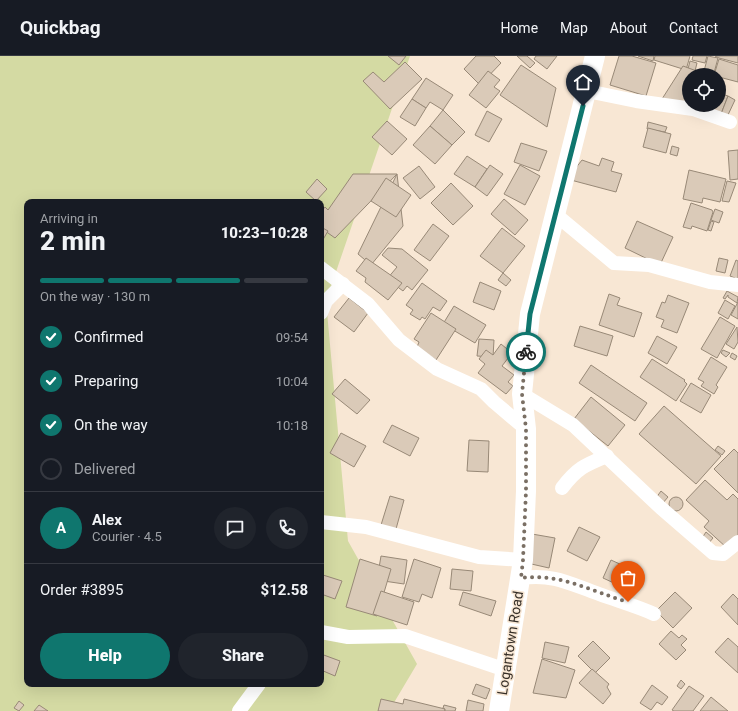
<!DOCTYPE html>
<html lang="en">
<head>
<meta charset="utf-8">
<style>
	:root { --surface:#171b24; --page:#20242c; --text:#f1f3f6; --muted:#9ea1a6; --line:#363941; --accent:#0f766e }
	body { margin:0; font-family:Roboto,sans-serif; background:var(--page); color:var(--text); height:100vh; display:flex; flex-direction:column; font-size:15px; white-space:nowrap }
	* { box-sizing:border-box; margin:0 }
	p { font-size:13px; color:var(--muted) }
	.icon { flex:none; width:22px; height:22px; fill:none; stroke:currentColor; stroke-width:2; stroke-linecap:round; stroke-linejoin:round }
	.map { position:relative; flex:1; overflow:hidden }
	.side { position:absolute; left:24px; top:143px; width:300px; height:488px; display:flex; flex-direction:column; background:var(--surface); border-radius:8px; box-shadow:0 4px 16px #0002 }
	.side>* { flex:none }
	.controls { position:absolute; left:682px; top:12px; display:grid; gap:8px }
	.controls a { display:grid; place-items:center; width:44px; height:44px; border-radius:50%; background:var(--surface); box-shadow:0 4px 16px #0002; font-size:20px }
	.pin { position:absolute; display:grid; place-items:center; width:34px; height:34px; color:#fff; margin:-41px -17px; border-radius:50% 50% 50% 0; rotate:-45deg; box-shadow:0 0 4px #0007 }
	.pin .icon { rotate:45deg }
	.courier { position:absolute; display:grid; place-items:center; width:40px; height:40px; margin:-20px; border:3px solid #0f766e; border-radius:50%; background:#fff; color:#222; box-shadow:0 1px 5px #0007 }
	.headline em { font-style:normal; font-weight:800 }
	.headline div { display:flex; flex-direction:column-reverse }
	.headline { display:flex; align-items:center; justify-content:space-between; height:68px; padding:0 16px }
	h1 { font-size:26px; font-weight:800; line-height:30px }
	.bar { display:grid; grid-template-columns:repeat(4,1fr); gap:6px 4px; align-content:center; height:48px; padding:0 16px }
	.bar i { height:5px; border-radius:3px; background:var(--line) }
	.bar .current { background:var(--accent) }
	.bar p { grid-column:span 4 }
	.line { display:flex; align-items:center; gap:10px; padding:0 16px; border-top:1px solid var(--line) }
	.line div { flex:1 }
	.round { display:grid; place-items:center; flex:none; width:42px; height:42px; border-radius:21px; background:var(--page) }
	ol { padding:0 16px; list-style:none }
	li { display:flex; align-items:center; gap:12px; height:44px }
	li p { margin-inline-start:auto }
	li .icon { padding:4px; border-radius:50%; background:var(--accent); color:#fff; stroke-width:4 }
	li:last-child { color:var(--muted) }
	li i { width:22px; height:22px; border:2px solid var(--line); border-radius:50% }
	.button { display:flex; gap:8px; margin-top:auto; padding:8px 16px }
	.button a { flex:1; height:46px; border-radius:24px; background:var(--accent); color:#fff; font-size:16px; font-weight:800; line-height:46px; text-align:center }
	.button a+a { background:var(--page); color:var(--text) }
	header { display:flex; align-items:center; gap:24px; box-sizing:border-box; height:56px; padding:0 20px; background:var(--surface); border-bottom:1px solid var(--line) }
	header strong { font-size:19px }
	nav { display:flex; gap:22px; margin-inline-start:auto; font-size:14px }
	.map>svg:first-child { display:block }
	.green { fill:#d4daa3; fill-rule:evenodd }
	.building { fill:#dacab8; stroke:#988977 }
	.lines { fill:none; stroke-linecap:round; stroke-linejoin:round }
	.street { stroke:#fff; stroke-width:14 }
	.secondary { stroke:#fff; stroke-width:20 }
	.done { stroke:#7a6f64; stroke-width:4; stroke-dasharray:0 7.2 }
	.route { stroke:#0f766e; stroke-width:5 }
	.labels { text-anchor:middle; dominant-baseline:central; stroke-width:3; stroke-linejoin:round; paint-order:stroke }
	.street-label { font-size:14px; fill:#362f28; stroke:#f8e7d4 }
</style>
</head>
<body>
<header>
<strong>Quickbag</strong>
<nav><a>Home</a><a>Map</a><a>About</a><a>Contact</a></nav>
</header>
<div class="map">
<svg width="738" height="655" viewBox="0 0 738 655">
	<rect width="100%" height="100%" fill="#f8e7d4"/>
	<path class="green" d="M0,0H410L326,245L348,485L417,608L389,655H0ZM27,146H321V628H27Z"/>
	<g class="building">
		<polygon points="388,0 406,0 399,9"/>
		<polygon points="476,0 494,0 501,7 480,29 464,13"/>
		<polygon points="517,0 527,0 535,7 530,12"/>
		<polygon points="536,0 557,0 547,13 534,3"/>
		<polygon points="619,0 632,0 656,7 646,40 610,29"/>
		<polygon points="638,0 654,0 653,5"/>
		<polygon points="655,0 690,0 686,14 654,4"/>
		<polygon points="693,0 707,0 705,7 692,4"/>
		<polygon points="708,0 718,2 714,17 704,15"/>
		<polygon points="715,0 738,0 738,7 719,2"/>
		<polygon points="719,3 738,9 738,26 719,21 719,19 714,19"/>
		<polygon points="690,5 697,7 695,15 688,13"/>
		<polygon points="405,6 422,23 390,53 363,25 373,16 384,26"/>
		<polygon points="521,9 556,32 547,71 500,39"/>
		<polygon points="683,10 705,18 689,19 689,42 683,50 662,43"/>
		<polygon points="488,15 500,24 494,31 500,35 486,52 469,39"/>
		<polygon points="426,22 453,39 443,54 430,46 426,52 412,43"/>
		<polygon points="719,37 728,40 721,58 698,49 719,49"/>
		<polygon points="728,40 735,44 727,61 721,58"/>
		<polygon points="412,43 426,52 415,70 400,61"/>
		<polygon points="443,54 465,76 452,89 430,70"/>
		<polygon points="487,55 502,63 489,86 475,79"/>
		<polygon points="387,65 407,83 392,99 372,81"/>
		<polygon points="648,66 667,71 665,76 647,73"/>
		<polygon points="430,70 452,89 435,108 413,89"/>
		<polygon points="648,72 671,78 666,97 643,91"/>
		<polygon points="521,87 547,95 539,115 514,106"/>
		<polygon points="672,90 679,92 677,100 670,98"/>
		<polygon points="738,94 738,123 730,124 728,95"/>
		<polygon points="467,100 487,113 475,131 454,118"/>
		<polygon points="602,102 614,106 611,115 622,118 616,136 567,123 582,104 599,110"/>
		<polygon points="490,109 503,118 487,140 475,131"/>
		<polygon points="520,109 540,120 525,149 504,138"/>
		<polygon points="419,110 435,131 420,143 403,122"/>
		<polygon points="689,114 726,123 720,146 703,142 702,147 683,143"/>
		<polygon points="353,118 397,118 335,182 321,172 321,156 325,151 328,154"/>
		<polygon points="397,118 403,170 371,209 358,198"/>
		<polygon points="386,122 411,139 396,161 371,145"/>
		<polygon points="317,123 327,133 316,145 306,136"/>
		<polygon points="727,125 736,127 729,146 722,145"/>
		<polygon points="451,127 473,150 453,169 431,147"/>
		<polygon points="504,143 528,164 515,179 491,158"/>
		<polygon points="691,147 712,154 713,156 707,175 692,170 691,173 683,171"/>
		<polygon points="715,153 723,156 719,167 711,164"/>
		<polygon points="637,165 673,181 660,209 625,192"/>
		<polygon points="711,165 714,166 711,175 708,174"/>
		<polygon points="433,168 449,180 430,205 414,194"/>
		<polygon points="321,171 328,175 321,187"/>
		<polygon points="502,172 525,190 503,217 480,200"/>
		<polygon points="388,192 402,193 428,214 412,234 407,230 403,235 387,223 397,211 382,199"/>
		<polygon points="366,202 402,227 388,244 365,226 366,222 356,215"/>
		<polygon points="719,202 728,204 725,217 716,215"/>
		<polygon points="736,204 738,205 738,227 735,222 730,220"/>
		<polygon points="503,217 511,224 506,230 498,224"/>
		<polygon points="480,226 501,235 494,254 473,246"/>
		<polygon points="422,227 447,245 440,255 433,251 425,263 422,261 420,264 410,258 413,254 406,249"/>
		<polygon points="727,235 738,241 737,247 728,241 728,239 725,243 723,242"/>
		<polygon points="609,238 620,242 617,249 642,257 634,281 599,269"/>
		<polygon points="668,239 689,247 677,277 661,271 664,264 656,261 662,246 665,247"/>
		<polygon points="349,242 368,257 354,276 334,261"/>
		<polygon points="725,244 735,250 728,263 718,257"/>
		<polygon points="738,246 738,263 731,259"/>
		<polygon points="454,250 486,269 475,287 443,268"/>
		<polygon points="431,257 456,273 436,304 417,291 419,286 414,283"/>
		<polygon points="720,261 735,270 717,302 701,293"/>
		<polygon points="580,270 613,280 607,300 574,290"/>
		<polygon points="737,271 738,286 734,293 726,288"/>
		<polygon points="657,280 677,291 667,308 648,297"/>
		<polygon points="479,283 494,284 493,301 477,300"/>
		<polygon points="501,288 512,297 502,310 514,319 508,326 513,330 506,338 478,317 485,308 479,303 486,294 493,299"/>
		<polygon points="723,294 730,297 726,301 721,297"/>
		<polygon points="732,297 737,300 735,304 730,301"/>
		<polygon points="711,301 727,311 716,329 718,331 714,338 701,330 704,326 698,323"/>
		<polygon points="652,303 685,324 684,325 687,328 676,345 640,321"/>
		<polygon points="591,309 647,347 635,365 579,327"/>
		<polygon points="345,323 370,344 357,358 332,338"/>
		<polygon points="691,327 711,339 701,357 680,345"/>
		<polygon points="591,341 625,369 608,390 574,363"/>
		<polygon points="664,350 721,400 696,428 639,378"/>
		<polygon points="392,369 419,382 410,400 383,386"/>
		<polygon points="341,377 366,390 354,411 330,397"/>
		<polygon points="469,384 489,385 488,416 467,415"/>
		<polygon points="718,390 725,395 722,399 715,394"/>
		<polygon points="734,393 738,397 738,437 714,413"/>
		<polygon points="705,424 727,444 733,438 738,443 738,480 727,492 704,471 709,465 686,444"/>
		<polygon points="661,435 668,441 662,448 656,442"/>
		<polygon points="390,440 404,444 396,473 381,469"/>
		<circle cx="676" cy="448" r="7"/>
		<polygon points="579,471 600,481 587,505 567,495"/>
		<polygon points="706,476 713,482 708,488 702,482"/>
		<polygon points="532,478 555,482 549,512 527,507"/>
		<polygon points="381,500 407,504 404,528 377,524"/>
		<polygon points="360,503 391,513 377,560 346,551"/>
		<polygon points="414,503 441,512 432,542 422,538 419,546 402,541"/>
		<polygon points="611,504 635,515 627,533 603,522"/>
		<polygon points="452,513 473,515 471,535 450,533"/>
		<polygon points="323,519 342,525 335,543 321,538 321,525"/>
		<polygon points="381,535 414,546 407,569 373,558"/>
		<polygon points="463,536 496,545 491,560 459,549"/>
		<polygon points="675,536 692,552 673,572 656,555"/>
		<polygon points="733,538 738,543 738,569 721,551"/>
		<polygon points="671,575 679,582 682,579 687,583 681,589 686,594 676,604 659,588"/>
		<polygon points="728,582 738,591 738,617 715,596"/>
		<polygon points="593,585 610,602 595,617 578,600"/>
		<polygon points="545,586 569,591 565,607 542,602"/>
		<polygon points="321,598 340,605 335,620 321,614"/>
		<polygon points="542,603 575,614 566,642 533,637"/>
		<polygon points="592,613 609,628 607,631 611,638 603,648 579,627"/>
		<polygon points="681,624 685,628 681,633 677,630"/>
		<polygon points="476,628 490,633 486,643 472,638"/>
		<polygon points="652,629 668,641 662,649 657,646 651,654 640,647"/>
		<polygon points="689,630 704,640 693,655 674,655 672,654"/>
		<polygon points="711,641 728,655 700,655"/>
		<polygon points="381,643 403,648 404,643 445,653 445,655 378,655"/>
		<polygon points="468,644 484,648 483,655 466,655"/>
		<polygon points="19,645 24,649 19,655 14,652"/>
		<polygon points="39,649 48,655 34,655"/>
		<polygon points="444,649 456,652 455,655 445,655 445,653 443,652"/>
	</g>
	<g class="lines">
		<g class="street">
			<polyline points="587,35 636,45 693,53 730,66"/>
			<polyline points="555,158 614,207 649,209 710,226 738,229"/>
			<polyline points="321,212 368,248 399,284 437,313 481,333 494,346 526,373"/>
			<polyline points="321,257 326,245 343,228"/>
			<polyline points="522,338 573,369 661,452 713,497 723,498 738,486"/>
			<path d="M562,432C577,412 585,409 607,400"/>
			<polyline points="321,466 366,471 479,501 523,504"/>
			<path d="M521,522C555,518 568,527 599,538C618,545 636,550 654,558"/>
			<polyline points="321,576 348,581 405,580 506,614"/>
			<polyline points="239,655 259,628"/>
		</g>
		<polyline class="secondary" points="499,655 523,504 526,435 526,373 522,338 530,258 595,0"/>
	</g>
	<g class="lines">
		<path class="done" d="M526,296L522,338L526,373V435L523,504L521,522C561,517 590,535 628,546"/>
		<polyline class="route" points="526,296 530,258 583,50"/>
	</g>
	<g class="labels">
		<g class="street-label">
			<text transform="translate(510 587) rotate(-81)">Logantown Road</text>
		</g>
	</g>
</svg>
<div class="controls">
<a><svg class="icon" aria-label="locate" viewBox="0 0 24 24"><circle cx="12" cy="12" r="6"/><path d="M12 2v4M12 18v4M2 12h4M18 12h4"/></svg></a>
</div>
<div class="pin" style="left:628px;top:546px;background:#ea580c"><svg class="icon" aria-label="bag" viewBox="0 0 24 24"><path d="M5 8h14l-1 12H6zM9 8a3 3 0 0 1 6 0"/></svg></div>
<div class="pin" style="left:583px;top:50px;background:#1f2937"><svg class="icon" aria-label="home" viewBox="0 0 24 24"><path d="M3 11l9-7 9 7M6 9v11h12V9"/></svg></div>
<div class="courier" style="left:526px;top:296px"><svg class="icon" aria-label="bike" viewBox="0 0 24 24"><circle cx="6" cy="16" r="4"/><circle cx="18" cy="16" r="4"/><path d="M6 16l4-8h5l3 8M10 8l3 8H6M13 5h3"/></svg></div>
<section class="side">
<div class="headline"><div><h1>2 min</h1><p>Arriving in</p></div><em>10:23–10:28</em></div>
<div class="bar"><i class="current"></i><i class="current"></i><i class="current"></i><i></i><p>On the way · 130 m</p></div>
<ol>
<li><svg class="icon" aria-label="check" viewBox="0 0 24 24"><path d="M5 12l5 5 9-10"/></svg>Confirmed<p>09:54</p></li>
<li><svg class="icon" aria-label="check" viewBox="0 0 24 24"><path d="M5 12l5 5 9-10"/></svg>Preparing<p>10:04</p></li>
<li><svg class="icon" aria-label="check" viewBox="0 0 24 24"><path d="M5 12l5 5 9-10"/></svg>On the way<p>10:18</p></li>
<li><i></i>Delivered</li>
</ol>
<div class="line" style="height:72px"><b class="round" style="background:var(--accent);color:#fff">A</b><div><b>Alex</b><p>Courier · 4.5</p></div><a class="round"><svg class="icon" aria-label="chat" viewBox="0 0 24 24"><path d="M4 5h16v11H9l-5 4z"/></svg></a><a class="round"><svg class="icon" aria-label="phone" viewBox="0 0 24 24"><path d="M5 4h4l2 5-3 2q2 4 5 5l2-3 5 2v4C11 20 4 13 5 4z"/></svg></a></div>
<div class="line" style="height:52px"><div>Order #3895</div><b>$12.58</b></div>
<div class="button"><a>Help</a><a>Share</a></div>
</section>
</div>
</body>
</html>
